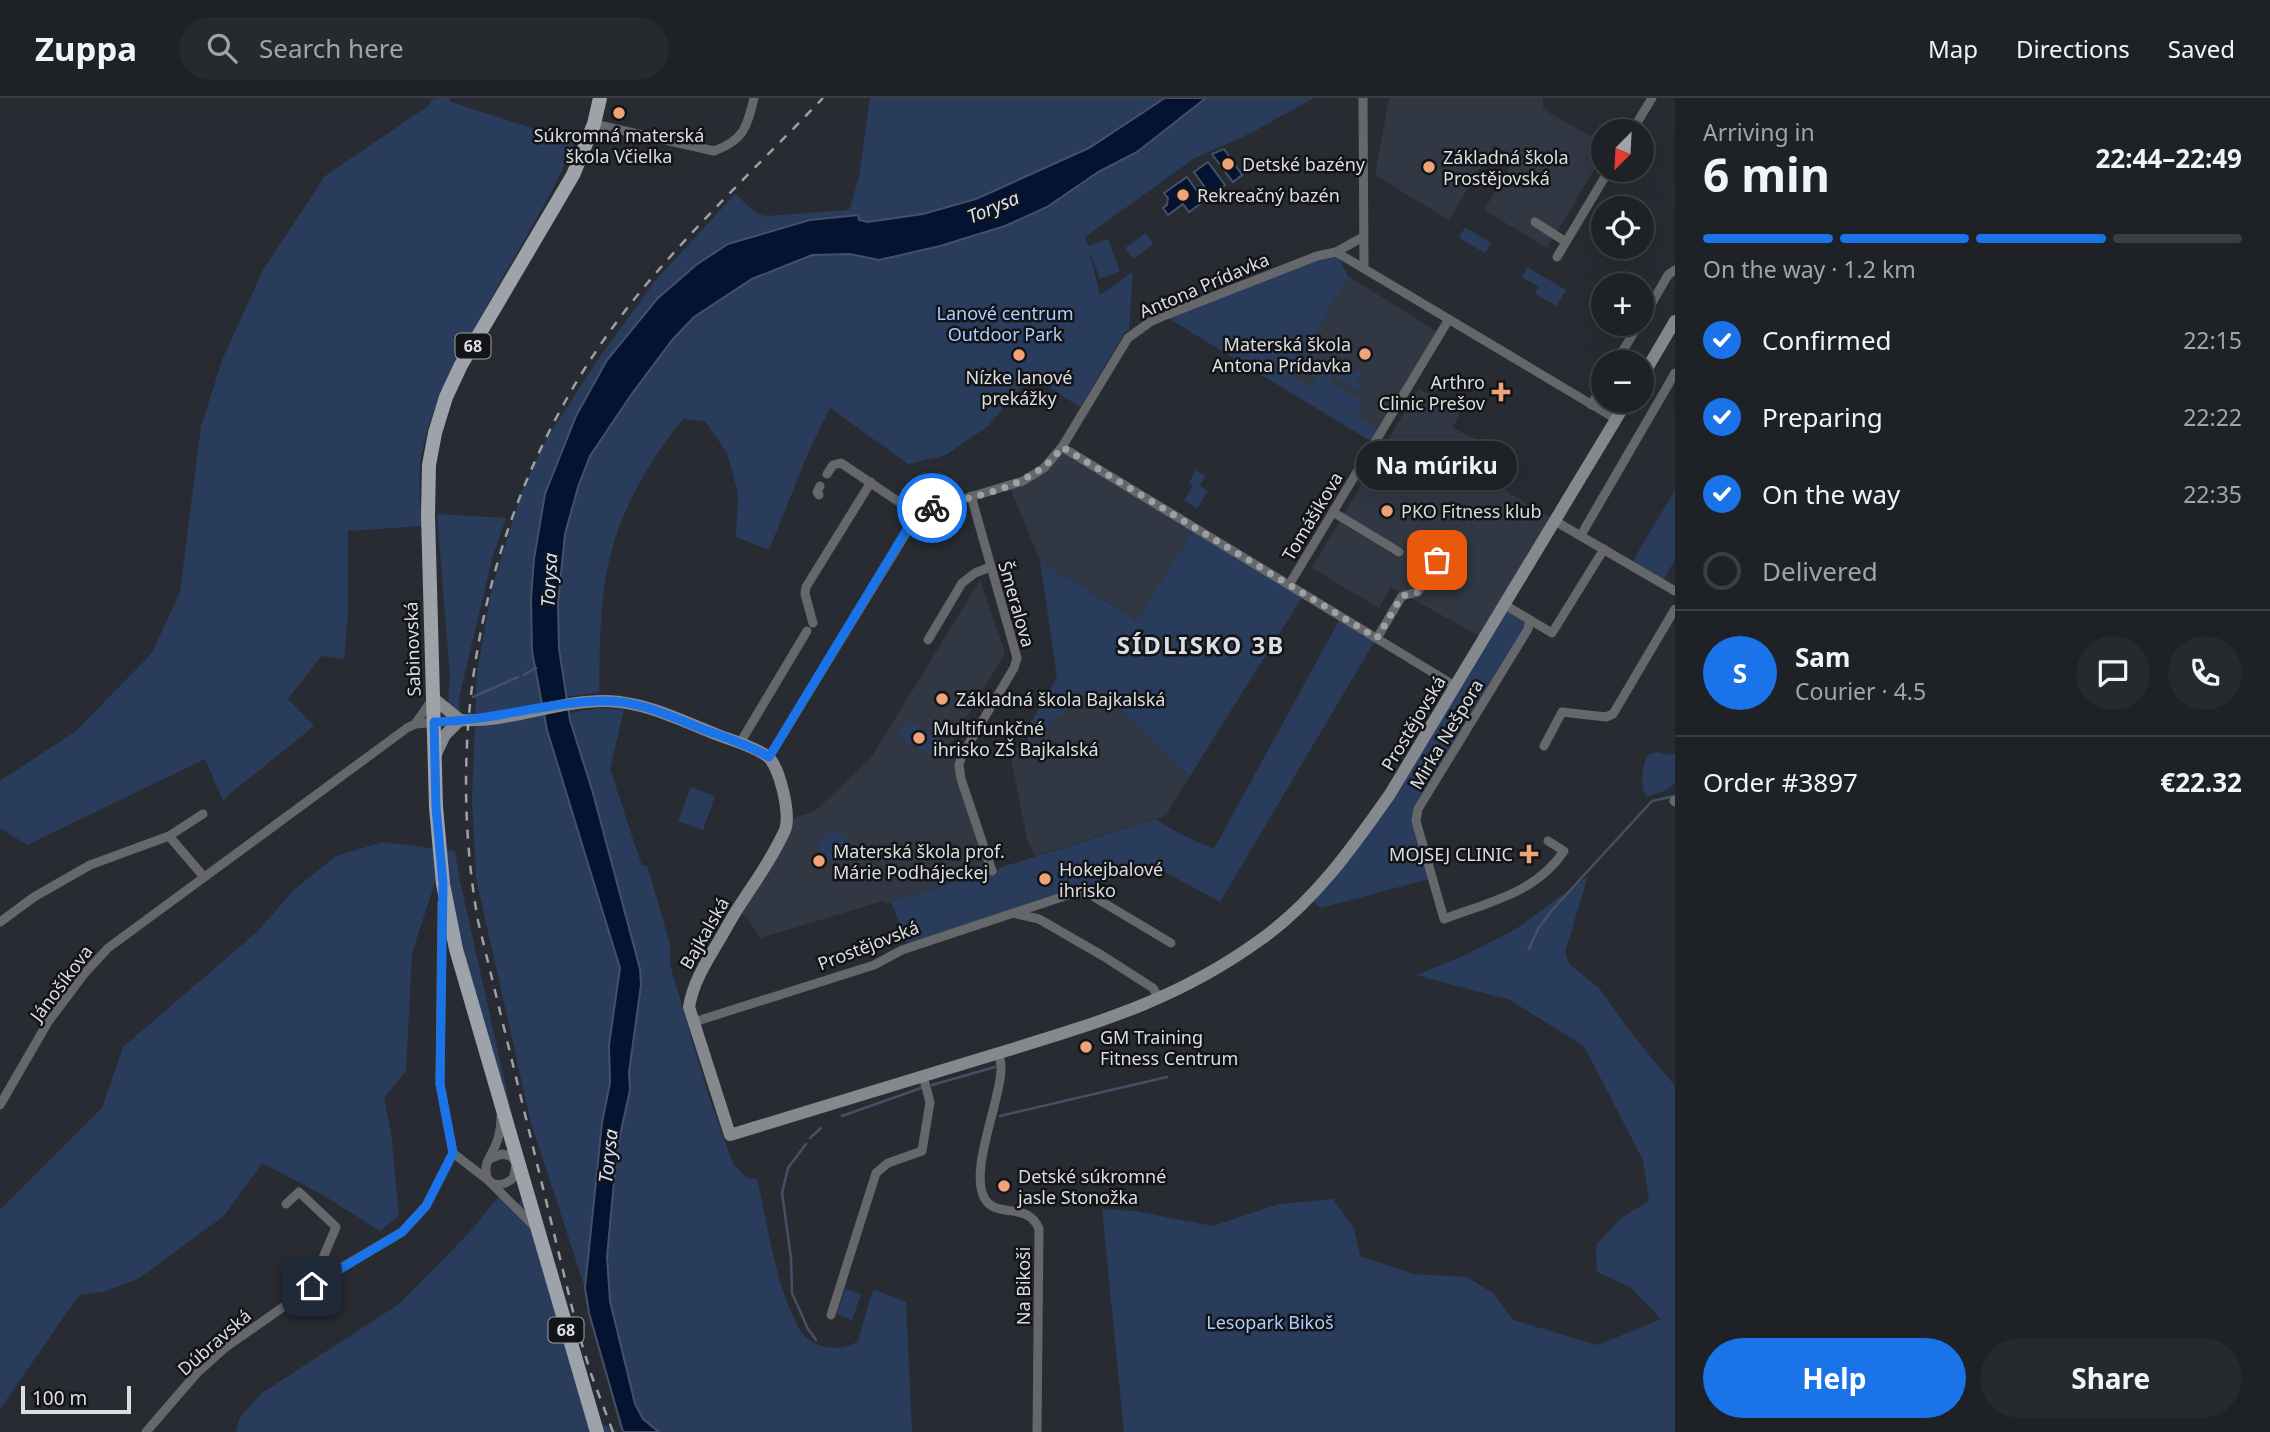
<!DOCTYPE html>
<html lang="en">
<head>
<meta charset="utf-8">
<style>
	:root { --surface:#1e2126; --page:#26292e; --text:#f1f3f6; --muted:#a1a3a7; --line:#3c3e43; --accent:#1a73e8 }
	body { margin:0; font-family:"Noto Sans",sans-serif; background:var(--page); color:var(--text); height:100vh; display:flex; flex-direction:column; font-size:26px; white-space:nowrap }
	* { box-sizing:border-box; margin:0 }
	p { font-size:23px; color:var(--muted) }
	.icon { flex:none; width:38px; height:38px; fill:none; stroke:currentColor; stroke-width:2; stroke-linecap:round; stroke-linejoin:round }
	.map { position:relative; flex:1; overflow:hidden }
	.sheet { display:flex; flex-direction:column; background:var(--surface); width:595px }
	.sheet>* { flex:none }
	.needle { width:46px; rotate:204deg }
	.tools { position:absolute; left:1591px; top:21px; display:grid; gap:14px }
	.tools a { display:grid; place-items:center; width:63px; height:63px; border-radius:50%; background:var(--surface); box-shadow:0 7px 28px #0002,0 0 0 2px var(--line); font-size:35px }
	.scale { position:absolute; left:21px; bottom:18px; width:110px; box-sizing:border-box; padding-left:7px; border:4px solid #dcdee2; border-top:0; font-size:19px; line-height:24px; white-space:nowrap; color:#dcdee2; -webkit-text-stroke:5px #131417; paint-order:stroke }
	.pin { position:absolute; display:grid; place-items:center; width:60px; height:60px; color:#fff; margin:-30px; border-radius:14px; box-shadow:0 4px 10px #0006 }
	.courier { position:absolute; display:grid; place-items:center; width:70px; height:70px; margin:-35px; border:5px solid #1a73e8; border-radius:50%; background:#fff; color:#222; box-shadow:0 2px 9px #0007 }
	.bubble { position:absolute; height:49px; border-radius:24px; background:var(--surface); box-shadow:0 7px 28px #0002,0 0 0 2px var(--line); font-size:23px; font-weight:700; line-height:49px; text-align:center }
	.overview em { font-style:normal; font-weight:700 }
	.overview div { display:flex; flex-direction:column-reverse }
	.overview { display:flex; align-items:center; justify-content:space-between; height:119px; padding:0 28px }
	h1 { font-size:46px; font-weight:700; line-height:52px }
	.bar { display:grid; grid-template-columns:repeat(4,1fr); gap:10px 7px; align-content:center; height:84px; padding:0 28px }
	.bar i { height:9px; border-radius:5px; background:var(--line) }
	.bar .current { background:var(--accent) }
	.bar p { grid-column:span 4 }
	.line { display:flex; align-items:center; gap:18px; padding:0 28px; border-top:2px solid var(--line) }
	.line div { flex:1 }
	.round { display:grid; place-items:center; flex:none; width:74px; height:74px; border-radius:37px; background:var(--page) }
	ol { padding:0 28px; list-style:none }
	li { display:flex; align-items:center; gap:21px; height:77px }
	li p { margin-inline-start:auto }
	li .icon { padding:7px; border-radius:50%; background:var(--accent); color:#fff; stroke-width:4 }
	li:last-child { color:var(--muted) }
	li i { width:38px; height:38px; border:4px solid var(--line); border-radius:50% }
	.action { display:flex; gap:14px; margin-top:auto; padding:14px 28px }
	.action a { flex:1; height:80px; border-radius:42px; background:var(--accent); color:#fff; font-size:28px; font-weight:700; line-height:80px; text-align:center }
	.action a+a { background:var(--page); color:var(--text) }
	header { display:flex; align-items:center; gap:42px; box-sizing:border-box; height:98px; padding:0 35px; background:var(--surface); border-bottom:2px solid var(--line) }
	header strong { font-size:33px }
	nav { display:flex; gap:38px; margin-inline-start:auto; font-size:24px }
	.search { width:490px; height:63px; background:var(--page); display:flex; align-items:center; gap:18px; box-sizing:border-box; padding:0 24px; border-radius:38px; color:var(--muted); font-size:26px }
	main { display:flex; flex:1; min-height:0 }
	.map>svg:first-child { display:block }
	.built { fill:#313843 }
	.green { fill:#293c5c }
	.water { fill:#041331; stroke:#455066; stroke-width:2 }
	.lines { fill:none; stroke-linecap:round; stroke-linejoin:round }
	.stream { stroke:#455066; stroke-width:2.5 }
	.street { stroke:#65676a; stroke-width:9 }
	.secondary { stroke:#85898e; stroke-width:12 }
	.primary { stroke:#9ea2a9; stroke-width:14 }
	.rail { stroke:#9da0a5; stroke-width:2.5; stroke-dasharray:9 9; stroke-linecap:butt }
	.done { stroke:#9da0a4; stroke-width:7; stroke-dasharray:0 12.6 }
	.route { stroke:#1a73e8; stroke-width:9 }
	.poi-dot { fill:#efa377; stroke:#131417; stroke-width:2.5 }
	.labels { text-anchor:middle; dominant-baseline:central; stroke-width:5; stroke-linejoin:round; paint-order:stroke }
	.shield { fill:#131417; stroke:#a0a1a5; stroke-width:2 }
	.shield-label { font-size:16px; font-weight:bold; fill:#dcdee2 }
	.poi-label { font-size:18px; fill:#dcdee2; stroke:#131417; text-anchor:start }
	.street-label { font-size:18px; fill:#dcdee2; stroke:#131417 }
	.park-label { font-size:18px; fill:#afcdfc; stroke:#131417 }
	.water-label { font-size:19px; font-style:italic; fill:#d4e3fc; stroke:#131417 }
	.district-label { font-size:24px; font-weight:bold; letter-spacing:2px; fill:#dcdee2; stroke:#131417 }
</style>
</head>
<body>
<header>
<strong>Zuppa</strong>
<div class="search"><svg class="icon" aria-label="search" viewBox="0 0 24 24"><circle cx="10" cy="10" r="6"/><path d="M15 15l6 6"/></svg>Search here</div>
<nav><a>Map</a><a>Directions</a><a>Saved</a></nav>
</header>
<main>
<div class="map">
<svg width="1675" height="1334" viewBox="0 0 1675 1334">
	<rect width="100%" height="100%" fill="#282c32"/>
	<g class="built">
		<polygon points="1389,0 1543,0 1543,11 1603,45 1603,57 1547,150 1484,112 1515,60 1494,47 1449,122 1375,77"/>
		<polygon points="1348,178 1439,235 1379,332 1291,278"/>
		<polygon points="1418,291 1461,311 1453,330 1496,350 1479,377 1555,422 1483,540 1391,489 1379,510 1312,470"/>
		<polygon points="1056,349 1194,431 1138,522 1040,463 1008,384 1028,377 1047,366"/>
		<polygon points="980,482 1005,555 950,647 989,772 885,806 883,803 760,840 748,821 737,812 788,722 815,713 871,660"/>
		<polygon points="1095,590 1190,678 1166,717 1035,758 1027,741 1010,655"/>
	</g>
	<g class="green">
		<path d="M434,0H449L451,4L575,44C544,116 499,181 464,250C444,288 424,327 420,370C418,389 421,409 422,428L348,433V513L344,561L321,558L288,601L314,628L226,699L224,705L205,661L27,747L0,730V683L76,633L152,555L180,494L201,328L223,260L263,172L325,78L428,8Z"/>
		<polygon points="870,0 1165,0 1089,50 976,101 923,116 868,124 859,123 858,117 810,122 728,146 696,167 657,201 607,262 576,318 545,396 534,461 531,501 532,553 547,632 620,870 609,947 610,985 602,1025 585,1190 531,1025 476,780 472,702 477,574 492,489 523,391 547,340 599,260 655,183 735,96 757,116 766,118 849,112 859,79"/>
		<path d="M1206,0H1314L1249,36L1195,60L1085,139L1088,148L1108,141L1120,173L1100,181L1089,152L1100,197L1133,174L1129,232L1125,234L1080,309L1031,278L988,328L946,357L908,366L830,310L808,355L769,452L736,439L738,395L727,355L705,323L683,321C651,360 622,409 610,459C599,503 600,549 599,594L567,599L559,551L558,505L565,436L578,389L590,358L631,297L673,241L694,219L752,181L812,157L850,156L880,161L940,148L1005,128L1047,109L1098,74L1137,54Z"/>
		<polygon points="1465,129 1491,145 1485,155 1459,140"/>
		<polygon points="1146,135 1153,146 1134,161 1125,150"/>
		<polygon points="1335,151 1348,178 1292,278 1310,289 1321,268 1333,274 1329,283 1364,304 1356,316 1312,290 1379,332 1372,344 1161,216"/>
		<polygon points="1527,169 1566,192 1557,208 1535,196 1539,189 1522,179"/>
		<polygon points="1333,257 1337,260 1339,273 1342,269 1350,273 1349,277 1361,271 1361,275 1354,282 1362,287 1358,293 1348,287 1351,281 1342,284 1336,281 1339,277 1336,268 1328,264"/>
		<polygon points="1196,372 1205,378 1200,388 1208,393 1197,411 1184,402 1193,388 1189,385"/>
		<polygon points="1675,392 1675,462 1659,489 1628,471"/>
		<polygon points="437,416 506,420 492,461 459,600 460,616 448,605 450,577"/>
		<polygon points="1194,431 1304,496 1190,678 1095,590 1028,643 1026,633 1057,579 1040,463 1137,522"/>
		<polygon points="1502,508 1528,522 1415,710 1429,781 1321,810 1307,799 1367,738"/>
		<polygon points="1341,519 1376,541 1220,804 1150,766 1087,791 909,851 891,804 1155,721 1182,737 1214,751"/>
		<path d="M601,610L624,612L610,671L642,768L647,767L670,846V867L708,996L733,1066L747,1080L757,1081C768,1129 776,1190 800,1232C811,1251 842,1255 858,1243L872,1194L875,1192L906,1204L912,1334H659L643,1321L635,1306L610,1203L607,1159L617,1051L630,992L629,975L641,887L640,871L593,695L569,615Z"/>
		<polygon points="907,622 940,641 930,657 897,638"/>
		<path d="M1657,654L1671,657L1675,655V685L1667,692L1647,699C1639,690 1642,668 1648,657Z"/>
		<polygon points="691,689 715,698 703,732 678,723"/>
		<circle cx="834" cy="749" r="15"/>
		<polygon points="383,744 455,753 460,783 515,1030 602,1326 618,1334 236,1334 240,1319 262,1295 399,1206 468,1136 501,1096 516,1110 528,1093 441,766 412,855 406,973 384,1000 391,1034 399,1118 380,1133 323,1097 262,1065 224,1118 138,1181 103,1194 79,1197 0,1311 0,1112 102,1010 123,949 257,834 295,791 336,758"/>
		<polygon points="1588,778 1565,854 1569,866 1599,890 1632,936 1675,988 1675,1334 1124,1334 1102,1111 1135,1113 1213,1128 1279,1106 1333,1101 1354,1130 1360,1158 1414,1176 1467,1179 1493,1195 1513,1222 1598,1247 1661,1221 1630,1189 1597,1174 1596,1147 1621,1120 1649,1103 1643,1062 1584,948 1510,902 1416,877 1465,857 1516,831"/>
		<polygon points="845,1191 861,1196 852,1222 837,1216"/>
	</g>
	<g class="water">
		<polygon points="1165,0 1206,0 1137,54 1098,74 1047,109 1005,128 940,148 879,162 850,156 812,157 752,181 694,219 673,241 631,297 590,358 578,389 565,436 558,505 559,551 570,622 593,695 640,871 641,887 629,974 630,992 617,1051 607,1159 610,1203 635,1306 643,1321 659,1334 623,1334 589,1215 585,1190 602,1025 610,985 609,947 620,870 547,632 532,553 531,501 534,461 545,396 576,318 607,262 657,201 696,167 728,146 810,122 858,117 859,122 868,124 923,116 976,101 1089,50"/>
		<polygon points="1224,51 1242,77 1233,84 1212,56"/>
		<polygon points="1208,64 1225,87 1211,98 1194,74"/>
		<polygon points="1187,79 1204,103 1189,114 1183,106 1168,117 1163,110 1167,107 1168,100 1164,95"/>
	</g>
	<g class="lines">
		<g class="stream">
			<polyline points="524,577 536,570"/>
			<polyline points="473,599 518,579"/>
			<polyline points="1529,851 1538,831 1552,812 1652,703 1675,698"/>
			<polyline points="932,987 995,969"/>
			<polyline points="842,1018 921,990"/>
			<polyline points="1000,1018 1167,979"/>
			<polyline points="810,1040 821,1030"/>
			<polyline points="806,1046 788,1070 782,1095 791,1160 792,1195 808,1231 816,1242"/>
		</g>
		<g class="street">
			<polyline points="1363,0 1364,169"/>
			<path d="M594,26L714,53C744,42 747,29 754,0"/>
			<polyline points="1632,33 1652,0"/>
			<polyline points="1535,124 1566,144"/>
			<polyline points="1336,154 1363,139"/>
			<polyline points="1557,159 1609,72"/>
			<polyline points="1642,222 1668,177 1675,172"/>
			<polyline points="1616,264 1639,226"/>
			<polyline points="1591,307 1603,287"/>
			<polyline points="1062,349 1455,588"/>
			<polyline points="827,376 833,367 841,365 920,418"/>
			<polyline points="819,397 817,394 820,388"/>
			<polyline points="971,398 1017,560 1014,570 962,657 959,667 961,681 992,773"/>
			<polyline points="1333,414 1399,454"/>
			<polyline points="1555,423 1675,493"/>
			<polyline points="1581,437 1675,275"/>
			<polyline points="1289,487 1449,221"/>
			<polyline points="1505,507 1552,535 1604,451"/>
			<path d="M1530,522L1528,531L1418,711L1416,723L1444,821C1489,804 1536,795 1564,753L1548,743"/>
			<polyline points="813,525 805,496 806,489 871,384"/>
			<polyline points="1377,540 1402,498 1418,494 1437,462"/>
			<polyline points="928,542 962,485 975,475 990,469"/>
			<polyline points="415,626 432,602"/>
			<polyline points="740,645 807,533"/>
			<polyline points="1544,648 1562,614 1606,619 1613,616 1675,511"/>
			<polyline points="769,659 913,424 927,412 1023,383 1044,370 1062,349 1128,240 1150,224 1166,217 1317,158 1336,154 1616,321"/>
			<polyline points="1674,703 1675,704"/>
			<polyline points="169,738 203,716"/>
			<polyline points="1017,816 1039,821 1103,858 1153,890 1159,901"/>
			<polyline points="0,824 34,799 90,767 169,738 204,779"/>
			<polyline points="694,924 874,867 902,852 1077,794 1089,796 1171,845"/>
			<path d="M999,954C1000,960 1001,966 1001,971C1001,1002 968,1074 985,1101C997,1121 1028,1103 1039,1131L1037,1334"/>
			<polyline points="0,1007 48,924 84,876 108,850 407,630 415,626 460,622"/>
			<polyline points="453,1055 489,1083 535,1129"/>
			<path d="M489,1061L502,1056L511,1058L516,1065L514,1079C505,1089 486,1091 486,1073C485,1063 493,1055 496,1046C500,1037 501,1028 501,1018"/>
			<polyline points="286,1106 299,1094 336,1129 311,1188"/>
			<polyline points="831,1217 876,1075 888,1065 922,1053 930,1004 923,978"/>
			<polyline points="146,1334 197,1275 226,1249 329,1177 402,1134 426,1108 453,1055 440,986 442,805"/>
		</g>
		<g class="secondary">
			<polyline points="1642,279 1675,223"/>
			<polyline points="433,600 460,622"/>
			<path d="M460,622C509,625 558,602 607,603C646,604 682,623 718,637C734,643 753,648 767,658C780,668 791,717 785,732C774,757 759,778 744,801C734,815 726,831 717,846C705,866 693,885 689,909L730,1037C819,1010 909,982 999,955C1096,925 1176,903 1260,842C1314,804 1353,749 1390,696L1627,303"/>
			<polyline points="435,658 445,637 460,622"/>
		</g>
		<polyline class="primary" points="597,1334 456,851 443,786 436,709 428,417 429,367 435,335 446,299 461,267 573,77 594,26 600,0"/>
		<path class="rail" d="M613,1334L591,1276L577,1230L478,823C440,607 493,382 628,209C687,134 758,68 823,0"/>
	</g>
	<g class="lines">
		<path class="done" d="M932,410C977,396 1033,391 1062,349L1377,540L1402,498L1418,494L1437,462"/>
		<path class="route" d="M312,1188L402,1134L426,1108L453,1055L440,986L443,786L436,709L434,624C491,623 547,604 603,603C639,602 672,619 705,632C727,640 749,647 769,659L906,433L920,418L932,410"/>
	</g>
	<g class="poi-dot">
		<circle cx="619" cy="15" r="7"/>
		<circle cx="1228" cy="66" r="7"/>
		<circle cx="1429" cy="69" r="7"/>
		<circle cx="1183" cy="97" r="7"/>
		<circle cx="1365" cy="256" r="7"/>
		<circle cx="1019" cy="257" r="7"/>
		<path d="M1497.5 283.5h7v7h7v7h-7v7h-7v-7h-7v-7h7z"/>
		<circle cx="1387" cy="413" r="7"/>
		<circle cx="942" cy="601" r="7"/>
		<circle cx="919" cy="640" r="7"/>
		<path d="M1525.5 745.5h7v7h7v7h-7v7h-7v-7h-7v-7h7z"/>
		<circle cx="819" cy="763" r="7"/>
		<circle cx="1045" cy="781" r="7"/>
		<circle cx="1086" cy="949" r="7"/>
		<circle cx="1004" cy="1088" r="7"/>
	</g>
	<g class="labels">
		<g class="shield">
			<rect x="455.5" y="235.5" width="35" height="25" rx="5"/>
			<rect x="548.5" y="1219.5" width="35" height="25" rx="5"/>
		</g>
		<g class="shield-label">
			<text x="473" y="248">68</text>
			<text x="566" y="1232">68</text>
		</g>
		<g class="poi-label">
			<text x="619" y="37" text-anchor="middle">Súkromná materská<tspan x="619" dy="21">škola Včielka</tspan></text>
			<text x="1443" y="59">Základná škola<tspan x="1443" dy="21">Prostějovská</tspan></text>
			<text x="1242" y="66">Detské bazény</text>
			<text x="1197" y="97">Rekreačný bazén</text>
			<text x="1351" y="246" text-anchor="end">Materská škola<tspan x="1351" dy="21">Antona Prídavka</tspan></text>
			<text x="1019" y="279" text-anchor="middle">Nízke lanové<tspan x="1019" dy="21">prekážky</tspan></text>
			<text x="1485" y="284" text-anchor="end">Arthro<tspan x="1485" dy="21">Clinic Prešov</tspan></text>
			<text x="1401" y="413">PKO Fitness klub</text>
			<text x="956" y="601">Základná škola Bajkalská</text>
			<text x="933" y="630">Multifunkčné<tspan x="933" dy="21">ihrisko ZŠ Bajkalská</tspan></text>
			<text x="833" y="753">Materská škola prof.<tspan x="833" dy="21">Márie Podhájeckej</tspan></text>
			<text x="1513" y="756" text-anchor="end">MOJSEJ CLINIC</text>
			<text x="1059" y="771">Hokejbalové<tspan x="1059" dy="21">ihrisko</tspan></text>
			<text x="1100" y="939">GM Training<tspan x="1100" dy="21">Fitness Centrum</tspan></text>
			<text x="1018" y="1078">Detské súkromné<tspan x="1018" dy="21">jasle Stonožka</tspan></text>
		</g>
		<g class="street-label">
			<text transform="translate(1204 187) rotate(-23)">Antona Prídavka</text>
			<text transform="translate(1312 418) rotate(-59)">Tomášikova</text>
			<text transform="translate(1017 506) rotate(74)">Šmeralova</text>
			<text transform="translate(412 551) rotate(-92)">Sabinovská</text>
			<text transform="translate(1413 625) rotate(-59)">Prostějovská</text>
			<text transform="translate(1446 636) rotate(-59)">Mirka Nešpora</text>
			<text transform="translate(704 835) rotate(-60)">Bajkalská</text>
			<text transform="translate(868 847) rotate(-21)">Prostějovská</text>
			<text transform="translate(61 885) rotate(-53)">Jánošíkova</text>
			<text transform="translate(1023 1188) rotate(-90)">Na Bikoši</text>
			<text transform="translate(214 1244) rotate(-41)">Dúbravská</text>
		</g>
		<g class="park-label">
			<text x="1005" y="215">Lanové centrum<tspan x="1005" dy="21">Outdoor Park</tspan></text>
			<text x="1270" y="1224">Lesopark Bikoš</text>
		</g>
		<g class="water-label">
			<text transform="translate(993 109) rotate(-23)">Torysa</text>
			<text transform="translate(549 482) rotate(-87)">Torysa</text>
			<text transform="translate(608 1058) rotate(-84)">Torysa</text>
		</g>
		<g class="district-label">
			<text x="1201" y="546">SÍDLISKO 3B</text>
		</g>
	</g>
</svg>
<div class="tools">
<a><svg class="needle" viewBox="-14 -14 28 28"><path d="M0-13l5 13h-10z" fill="#e53935"/><path d="M0 13l5-13h-10z" fill="#a1a3a7"/></svg></a>
<a><svg class="icon" aria-label="locate" viewBox="0 0 24 24"><circle cx="12" cy="12" r="6"/><path d="M12 2v4M12 18v4M2 12h4M18 12h4"/></svg></a>
<a>+</a>
<a>−</a>
</div>
<div class="scale">100 m</div>
<div class="pin" style="left:1437px;top:462px;background:#ea580c"><svg class="icon" aria-label="bag" viewBox="0 0 24 24"><path d="M5 8h14l-1 12H6zM9 8a3 3 0 0 1 6 0"/></svg></div>
<div class="pin" style="left:312px;top:1188px;background:#1f2937"><svg class="icon" aria-label="home" viewBox="0 0 24 24"><path d="M3 11l9-7 9 7M6 9v11h12V9"/></svg></div>
<div class="courier" style="left:932px;top:410px"><svg class="icon" aria-label="bike" viewBox="0 0 24 24"><circle cx="6" cy="16" r="4"/><circle cx="18" cy="16" r="4"/><path d="M6 16l4-8h5l3 8M10 8l3 8H6M13 5h3"/></svg></div>
<div class="bubble" style="left:1356px;top:343px;width:161px">Na múriku</div>
</div>
<section class="sheet">
<div class="overview"><div><h1>6 min</h1><p>Arriving in</p></div><em>22:44–22:49</em></div>
<div class="bar"><i class="current"></i><i class="current"></i><i class="current"></i><i></i><p>On the way · 1.2 km</p></div>
<ol>
<li><svg class="icon" aria-label="check" viewBox="0 0 24 24"><path d="M5 12l5 5 9-10"/></svg>Confirmed<p>22:15</p></li>
<li><svg class="icon" aria-label="check" viewBox="0 0 24 24"><path d="M5 12l5 5 9-10"/></svg>Preparing<p>22:22</p></li>
<li><svg class="icon" aria-label="check" viewBox="0 0 24 24"><path d="M5 12l5 5 9-10"/></svg>On the way<p>22:35</p></li>
<li><i></i>Delivered</li>
</ol>
<div class="line" style="height:126px"><b class="round" style="background:var(--accent);color:#fff">S</b><div><b>Sam</b><p>Courier · 4.5</p></div><a class="round"><svg class="icon" aria-label="chat" viewBox="0 0 24 24"><path d="M4 5h16v11H9l-5 4z"/></svg></a><a class="round"><svg class="icon" aria-label="phone" viewBox="0 0 24 24"><path d="M5 4h4l2 5-3 2q2 4 5 5l2-3 5 2v4C11 20 4 13 5 4z"/></svg></a></div>
<div class="line" style="height:91px"><div>Order #3897</div><b>€22.32</b></div>
<div class="action"><a>Help</a><a>Share</a></div>
</section>
</main>
</body>
</html>
